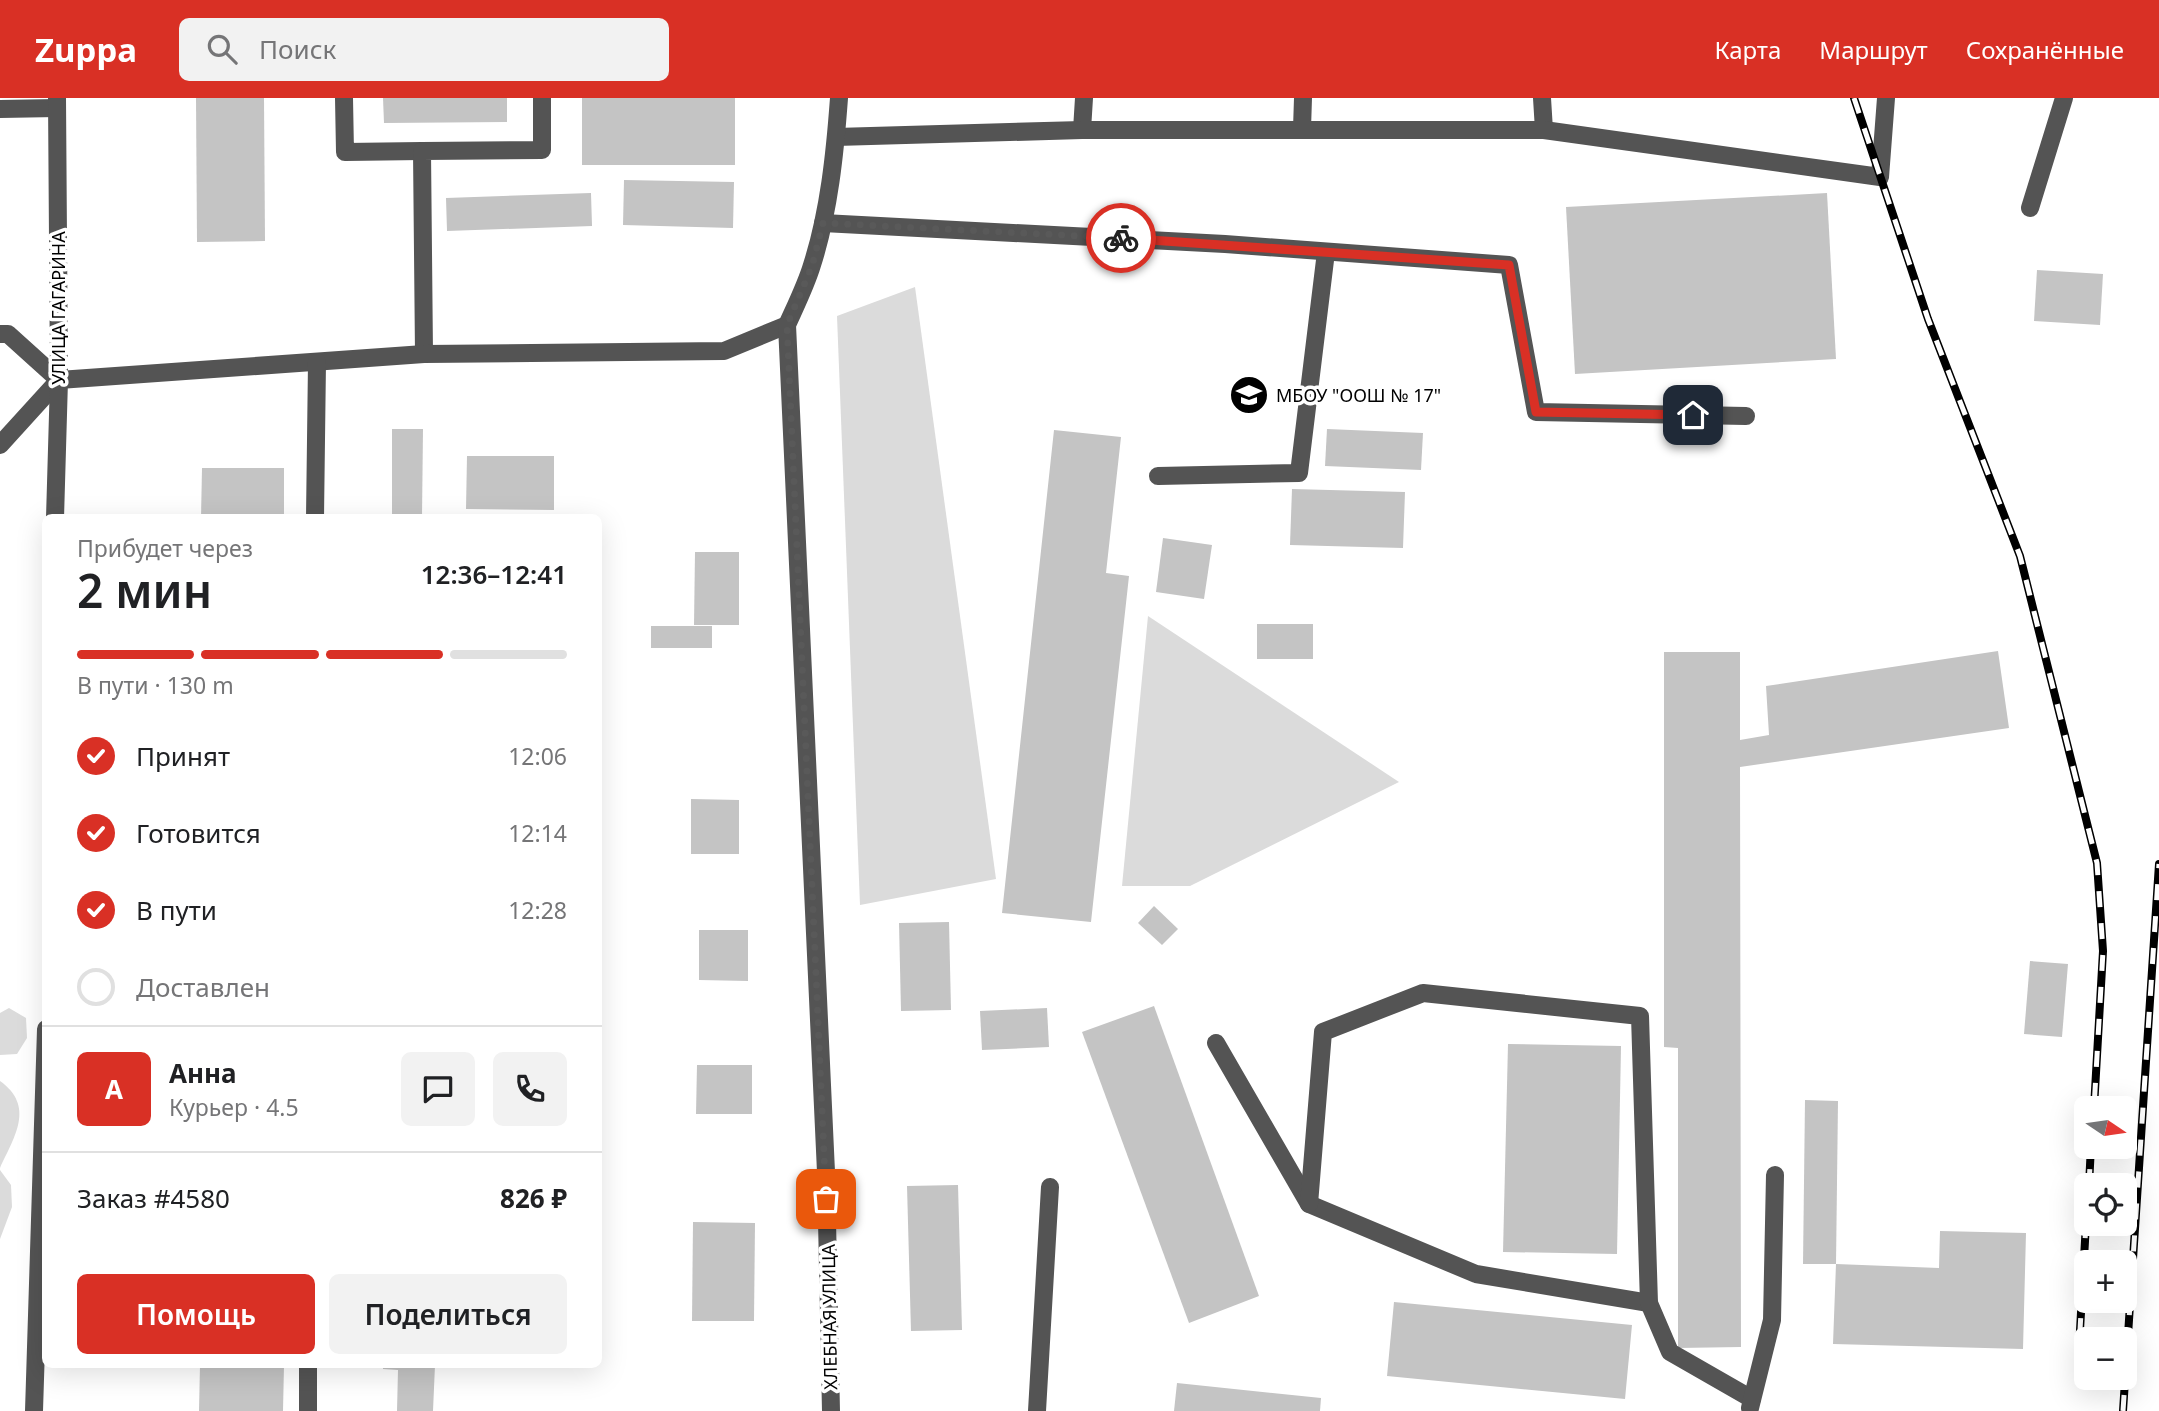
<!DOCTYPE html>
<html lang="ru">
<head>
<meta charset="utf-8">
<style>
	:root { --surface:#fff; --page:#f2f2f2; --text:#202124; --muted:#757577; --line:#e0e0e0; --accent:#d93025 }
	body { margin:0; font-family:"Noto Sans",sans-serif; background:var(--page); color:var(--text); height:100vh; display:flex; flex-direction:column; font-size:26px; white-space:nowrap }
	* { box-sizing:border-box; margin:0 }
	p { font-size:23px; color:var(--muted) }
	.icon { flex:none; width:38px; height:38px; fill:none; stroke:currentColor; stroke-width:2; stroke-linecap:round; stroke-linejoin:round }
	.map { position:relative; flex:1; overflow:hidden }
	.side { position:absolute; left:42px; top:416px; width:560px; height:854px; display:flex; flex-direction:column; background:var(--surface); border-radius:10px; box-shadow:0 7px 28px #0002 }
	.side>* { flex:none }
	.needle { width:46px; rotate:103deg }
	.buttons { position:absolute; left:2074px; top:998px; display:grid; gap:14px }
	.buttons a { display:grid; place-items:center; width:63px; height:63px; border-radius:10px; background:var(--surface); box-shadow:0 7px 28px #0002; font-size:35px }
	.pin { position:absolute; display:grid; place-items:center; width:60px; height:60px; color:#fff; margin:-30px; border-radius:14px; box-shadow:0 4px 10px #0006 }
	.courier { position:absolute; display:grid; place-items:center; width:70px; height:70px; margin:-35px; border:5px solid #d93025; border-radius:50%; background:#fff; color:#222; box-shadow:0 2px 9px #0007 }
	.overview em { font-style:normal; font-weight:600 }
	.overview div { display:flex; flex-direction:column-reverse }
	.overview { display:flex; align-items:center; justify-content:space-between; height:119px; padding:0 35px }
	h1 { font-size:46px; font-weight:600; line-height:52px }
	.bar { display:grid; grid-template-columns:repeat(4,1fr); gap:10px 7px; align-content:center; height:84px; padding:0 35px }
	.bar i { height:9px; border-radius:5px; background:var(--line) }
	.bar .selected { background:var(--accent) }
	.bar p { grid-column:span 4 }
	.line { display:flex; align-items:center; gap:18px; padding:0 35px; border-top:2px solid var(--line) }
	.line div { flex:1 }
	.round { display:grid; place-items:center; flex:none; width:74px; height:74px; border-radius:10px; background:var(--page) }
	ol { padding:0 35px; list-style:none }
	li { display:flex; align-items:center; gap:21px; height:77px }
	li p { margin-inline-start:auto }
	li .icon { padding:7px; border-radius:50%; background:var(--accent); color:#fff; stroke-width:4 }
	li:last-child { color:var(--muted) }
	li i { width:38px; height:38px; border:4px solid var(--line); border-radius:50% }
	.action { display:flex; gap:14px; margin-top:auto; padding:14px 35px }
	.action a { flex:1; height:80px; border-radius:10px; background:var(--accent); color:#fff; font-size:28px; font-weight:600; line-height:80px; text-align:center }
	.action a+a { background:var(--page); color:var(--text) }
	header { display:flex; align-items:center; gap:42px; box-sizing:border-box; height:98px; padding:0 35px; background:var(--accent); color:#fff }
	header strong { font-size:33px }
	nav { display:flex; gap:38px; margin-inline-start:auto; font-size:24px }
	.search { width:490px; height:63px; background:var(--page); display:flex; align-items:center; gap:18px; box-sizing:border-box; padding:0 24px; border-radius:10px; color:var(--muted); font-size:26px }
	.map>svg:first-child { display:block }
	.green { fill:#dbdbdb }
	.building { fill:#c4c4c4 }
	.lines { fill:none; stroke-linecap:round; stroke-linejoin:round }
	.minor { stroke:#545454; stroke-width:18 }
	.rail-casing { stroke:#000; stroke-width:8 }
	.rail { stroke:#fff; stroke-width:5; stroke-dasharray:16; stroke-linecap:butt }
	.done { stroke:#595959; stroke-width:7; stroke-dasharray:0 12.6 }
	.route { stroke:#d93025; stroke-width:9 }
	.labels { text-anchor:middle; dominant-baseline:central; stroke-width:7; stroke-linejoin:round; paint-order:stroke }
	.street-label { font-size:18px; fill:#000; stroke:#fff }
	.poi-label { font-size:18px; fill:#000; stroke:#fff; text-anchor:start }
</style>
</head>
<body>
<header>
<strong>Zuppa</strong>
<div class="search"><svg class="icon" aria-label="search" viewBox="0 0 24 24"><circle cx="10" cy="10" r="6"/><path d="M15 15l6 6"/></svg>Поиск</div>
<nav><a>Карта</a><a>Маршрут</a><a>Сохранённые</a></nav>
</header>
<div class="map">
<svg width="2159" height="1313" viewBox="0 0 2159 1313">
	<rect width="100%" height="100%" fill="#fff"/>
	<g class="green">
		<polygon points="915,189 996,781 860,807 837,218"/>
		<polygon points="1148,518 1399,684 1190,788 1122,788"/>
		<polygon points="9,910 26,920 27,940 17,956 0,957 0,915"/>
		<path d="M0,983C35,1008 15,1038 0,1070Z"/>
		<polygon points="0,1072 11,1087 12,1109 0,1141"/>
	</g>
	<g class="building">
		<polygon points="196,0 264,0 265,143 197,144"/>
		<polygon points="383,0 507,0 507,24 384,25"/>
		<rect x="582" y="0" width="153" height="67"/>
		<polygon points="624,82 734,84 733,130 623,127"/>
		<polygon points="591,95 592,128 447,133 446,100"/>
		<polygon points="1827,95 1836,261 1575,276 1566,109"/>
		<polygon points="2037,172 2103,176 2100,227 2034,223"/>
		<polygon points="392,331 423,331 422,420 392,420"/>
		<polygon points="1327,331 1423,335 1421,372 1325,368"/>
		<polygon points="1054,332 1121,339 1106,475 1129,478 1091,824 1002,815"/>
		<polygon points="467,358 554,358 554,412 466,411"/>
		<polygon points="202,370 284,370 284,420 201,420"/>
		<polygon points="1292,391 1405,394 1403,450 1290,447"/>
		<polygon points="1163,440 1212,447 1204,501 1156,494"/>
		<polygon points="695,454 739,454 739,527 694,527"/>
		<rect x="1257" y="526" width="56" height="35"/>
		<rect x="651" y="528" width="61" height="22"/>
		<polygon points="1998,553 2009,630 1740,669 1741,1249 1678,1250 1678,950 1664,949 1664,554 1740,554 1740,642 1769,637 1766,588"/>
		<polygon points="691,701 739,702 739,756 691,756"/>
		<polygon points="1154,808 1178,831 1162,847 1138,825"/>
		<polygon points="949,824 951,912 901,913 899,825"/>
		<polygon points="699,832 748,832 748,883 699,882"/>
		<polygon points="2030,863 2068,866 2062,939 2024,936"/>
		<polygon points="1154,908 1259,1198 1189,1225 1082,934"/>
		<polygon points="1047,910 1049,949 982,952 980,913"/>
		<polygon points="1508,946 1621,948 1617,1156 1503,1154"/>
		<polygon points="697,967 752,967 752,1016 696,1016"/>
		<polygon points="1805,1002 1838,1003 1836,1166 1803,1166"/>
		<polygon points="958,1087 962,1232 911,1233 907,1088"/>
		<polygon points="693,1124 755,1125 754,1223 692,1223"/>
		<polygon points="1940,1133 2026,1135 2023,1251 1833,1246 1836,1166 1939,1170"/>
		<polygon points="1394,1204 1632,1227 1625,1301 1387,1278"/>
		<polygon points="200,1267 284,1267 283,1313 199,1313"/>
		<polygon points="383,1267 435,1267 433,1313 397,1313 398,1272 383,1271"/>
		<polygon points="1177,1285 1321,1300 1320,1313 1174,1313"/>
	</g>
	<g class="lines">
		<g class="minor">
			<polyline points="344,0 345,54 422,53"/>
			<polyline points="1542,0 1544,32"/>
			<polyline points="0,11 57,10"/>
			<polyline points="1302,31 1303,0"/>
			<polyline points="1082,32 1084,0"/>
			<polyline points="836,39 1082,32 1544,32 1880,79 1886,0"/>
			<polyline points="2030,110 2064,0"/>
			<polyline points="823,125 1225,146 1509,167 1536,314 1746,318"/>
			<polyline points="0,236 8,236 59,282"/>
			<polyline points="424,256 422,53 542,52 542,0"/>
			<polyline points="0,347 59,282 424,256 724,253 787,227"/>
			<polyline points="1158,378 1299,375 1326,154"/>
			<polyline points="55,420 59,282 57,0"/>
			<polyline points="315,420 317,264"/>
			<polyline points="1216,945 1309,1106 1476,1176 1649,1205"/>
			<polyline points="1309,1106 1323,934 1423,895 1640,918 1649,1205 1670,1254 1752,1301"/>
			<polyline points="308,1267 308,1313"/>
			<polyline points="1750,1310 1772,1222 1775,1077"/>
			<polyline points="34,1313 46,931"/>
			<path d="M831,1313L826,1074L787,227C796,207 806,187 812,167C829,114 835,55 839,0"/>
			<polyline points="1037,1313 1050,1089"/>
		</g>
		<defs>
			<g id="rail">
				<polyline points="1854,0 1928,221 2020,458 2097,765 2103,853 2094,1010"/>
				<polyline points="2089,1087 2091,1048"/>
				<polyline points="2078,1268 2086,1125"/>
				<polyline points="2123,1313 2159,766"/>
			</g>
		</defs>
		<use href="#rail" class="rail-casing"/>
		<use href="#rail" class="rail"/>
	</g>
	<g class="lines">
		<polyline class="done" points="826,1101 787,227 812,168 823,125 1121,140"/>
		<polyline class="route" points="1121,140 1509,167 1536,314 1693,317"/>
	</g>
	<defs>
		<symbol id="school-disc" viewBox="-11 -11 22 22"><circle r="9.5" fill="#000" stroke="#fff"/><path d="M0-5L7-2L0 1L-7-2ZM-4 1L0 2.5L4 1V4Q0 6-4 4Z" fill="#fff"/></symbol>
	</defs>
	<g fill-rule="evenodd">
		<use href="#school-disc" x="1227" y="275" width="44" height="44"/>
	</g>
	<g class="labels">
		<g class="street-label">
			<text transform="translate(58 210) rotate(-90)">УЛИЦА ГАГАРИНА</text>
			<text transform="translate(829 1219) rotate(-91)">ХЛЕБНАЯ УЛИЦА</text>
		</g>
		<g class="poi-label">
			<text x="1276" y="297">МБОУ "ООШ № 17"</text>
		</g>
	</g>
</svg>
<div class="buttons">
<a><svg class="needle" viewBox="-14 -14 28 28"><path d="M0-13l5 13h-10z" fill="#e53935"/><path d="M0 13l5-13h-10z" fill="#757577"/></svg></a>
<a><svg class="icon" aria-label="locate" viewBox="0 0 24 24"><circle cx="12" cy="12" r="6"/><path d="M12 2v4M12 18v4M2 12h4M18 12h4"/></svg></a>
<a>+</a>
<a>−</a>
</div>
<div class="pin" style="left:826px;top:1101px;background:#ea580c"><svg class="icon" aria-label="bag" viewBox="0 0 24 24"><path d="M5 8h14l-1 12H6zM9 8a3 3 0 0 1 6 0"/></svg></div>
<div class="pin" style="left:1693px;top:317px;background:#1f2937"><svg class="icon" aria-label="home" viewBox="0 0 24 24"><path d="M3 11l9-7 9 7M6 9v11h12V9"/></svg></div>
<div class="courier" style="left:1121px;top:140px"><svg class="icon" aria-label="bike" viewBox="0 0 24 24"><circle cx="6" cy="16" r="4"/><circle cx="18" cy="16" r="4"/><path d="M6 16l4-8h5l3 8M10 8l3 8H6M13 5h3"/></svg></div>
<section class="side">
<div class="overview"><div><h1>2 мин</h1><p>Прибудет через</p></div><em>12:36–12:41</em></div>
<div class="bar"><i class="selected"></i><i class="selected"></i><i class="selected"></i><i></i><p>В пути · 130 m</p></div>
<ol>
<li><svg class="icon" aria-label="check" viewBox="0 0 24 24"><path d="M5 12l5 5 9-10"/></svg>Принят<p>12:06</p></li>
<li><svg class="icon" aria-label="check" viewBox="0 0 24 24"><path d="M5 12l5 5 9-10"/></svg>Готовится<p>12:14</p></li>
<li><svg class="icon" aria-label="check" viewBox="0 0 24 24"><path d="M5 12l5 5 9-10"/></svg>В пути<p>12:28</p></li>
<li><i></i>Доставлен</li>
</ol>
<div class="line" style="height:126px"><b class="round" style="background:var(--accent);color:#fff">А</b><div><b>Анна</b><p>Курьер · 4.5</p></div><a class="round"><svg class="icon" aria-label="chat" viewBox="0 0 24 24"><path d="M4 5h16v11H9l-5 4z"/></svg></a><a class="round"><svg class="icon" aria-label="phone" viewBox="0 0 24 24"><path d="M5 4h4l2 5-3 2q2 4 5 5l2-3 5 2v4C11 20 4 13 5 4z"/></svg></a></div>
<div class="line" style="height:91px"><div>Заказ #4580</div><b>826 ₽</b></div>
<div class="action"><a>Помощь</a><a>Поделиться</a></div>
</section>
</div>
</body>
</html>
